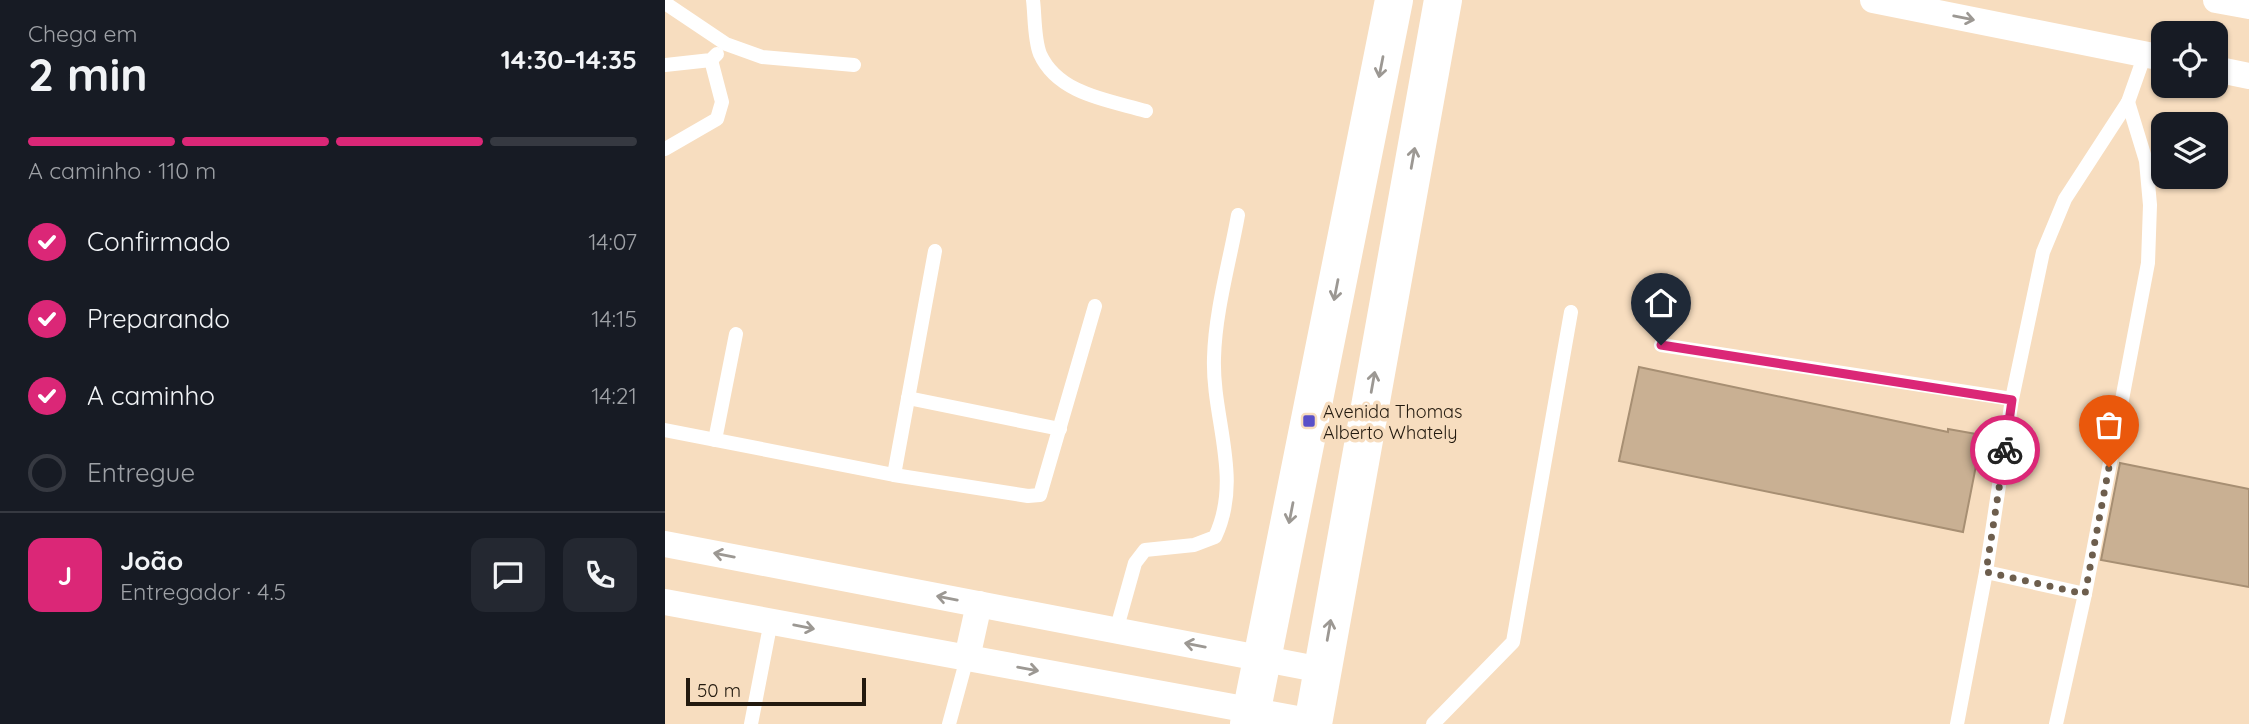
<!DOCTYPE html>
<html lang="pt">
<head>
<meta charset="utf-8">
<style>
	:root { --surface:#171b24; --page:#242831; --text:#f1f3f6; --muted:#9ea1a6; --line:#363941; --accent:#db2777 }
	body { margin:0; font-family:Quicksand,sans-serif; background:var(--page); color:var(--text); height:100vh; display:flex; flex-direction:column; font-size:26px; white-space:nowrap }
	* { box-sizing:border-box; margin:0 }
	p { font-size:23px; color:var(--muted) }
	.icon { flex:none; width:38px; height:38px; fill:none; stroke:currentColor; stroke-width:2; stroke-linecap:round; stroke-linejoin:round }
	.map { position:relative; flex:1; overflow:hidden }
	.details { display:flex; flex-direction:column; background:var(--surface); width:665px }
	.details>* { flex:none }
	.tools { position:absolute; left:1486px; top:21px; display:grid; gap:14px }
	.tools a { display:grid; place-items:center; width:77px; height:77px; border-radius:14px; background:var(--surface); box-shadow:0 2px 5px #0004; font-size:35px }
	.scale { position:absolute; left:21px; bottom:18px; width:180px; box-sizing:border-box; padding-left:7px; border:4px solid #231a0f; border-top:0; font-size:19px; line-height:24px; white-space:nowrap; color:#231a0f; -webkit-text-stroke:5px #f7ddbf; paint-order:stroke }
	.pin { position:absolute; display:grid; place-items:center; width:60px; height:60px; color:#fff; margin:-72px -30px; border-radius:50% 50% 50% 0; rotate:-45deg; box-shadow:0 0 7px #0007 }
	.pin .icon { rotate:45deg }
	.courier { position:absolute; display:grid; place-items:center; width:70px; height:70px; margin:-35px; border:5px solid #db2777; border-radius:50%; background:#fff; color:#222; box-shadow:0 2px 9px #0007 }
	.summary em { font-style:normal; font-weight:700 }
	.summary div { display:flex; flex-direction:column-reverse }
	.summary { display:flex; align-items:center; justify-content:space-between; height:119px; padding:0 28px }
	h1 { font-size:46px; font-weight:700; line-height:52px }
	.bar { display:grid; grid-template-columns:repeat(4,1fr); gap:10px 7px; align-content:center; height:84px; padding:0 28px }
	.bar i { height:9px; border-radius:5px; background:var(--line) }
	.bar .current { background:var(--accent) }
	.bar p { grid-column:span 4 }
	.line { display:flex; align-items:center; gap:18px; padding:0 28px; border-top:2px solid var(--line) }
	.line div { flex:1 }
	.round { display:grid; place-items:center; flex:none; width:74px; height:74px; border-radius:14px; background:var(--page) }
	ol { padding:0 28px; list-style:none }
	li { display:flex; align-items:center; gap:21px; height:77px }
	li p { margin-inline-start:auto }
	li .icon { padding:7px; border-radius:50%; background:var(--accent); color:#fff; stroke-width:4 }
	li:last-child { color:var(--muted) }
	li i { width:38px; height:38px; border:4px solid var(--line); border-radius:50% }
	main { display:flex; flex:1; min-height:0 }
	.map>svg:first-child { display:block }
	.building { fill:#c9b093; stroke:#a78f73; stroke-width:2 }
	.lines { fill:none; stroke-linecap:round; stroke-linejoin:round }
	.lane { stroke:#fff; stroke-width:14 }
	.street { stroke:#fff; stroke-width:26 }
	.secondary { stroke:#fff; stroke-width:38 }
	.oneway { stroke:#9c9893 }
	.done { stroke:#6d5e4d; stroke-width:7; stroke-dasharray:0 12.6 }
	.route { stroke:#db2777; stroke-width:9 }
	.poi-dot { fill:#5950c8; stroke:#f7ddbf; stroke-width:2.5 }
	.labels { text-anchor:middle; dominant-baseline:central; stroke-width:7; stroke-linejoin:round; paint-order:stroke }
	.poi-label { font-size:18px; fill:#231a0f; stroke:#f7ddbf; text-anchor:start }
</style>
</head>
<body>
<main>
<section class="details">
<div class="summary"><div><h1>2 min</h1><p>Chega em</p></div><em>14:30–14:35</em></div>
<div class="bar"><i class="current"></i><i class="current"></i><i class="current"></i><i></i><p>A caminho · 110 m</p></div>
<ol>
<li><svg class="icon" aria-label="check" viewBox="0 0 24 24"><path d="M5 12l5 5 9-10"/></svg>Confirmado<p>14:07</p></li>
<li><svg class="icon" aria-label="check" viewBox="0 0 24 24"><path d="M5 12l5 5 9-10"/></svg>Preparando<p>14:15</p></li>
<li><svg class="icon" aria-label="check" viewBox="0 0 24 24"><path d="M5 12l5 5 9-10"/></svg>A caminho<p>14:21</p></li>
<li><i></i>Entregue</li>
</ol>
<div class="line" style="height:126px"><b class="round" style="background:var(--accent);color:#fff">J</b><div><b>João</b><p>Entregador · 4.5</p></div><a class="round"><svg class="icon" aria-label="chat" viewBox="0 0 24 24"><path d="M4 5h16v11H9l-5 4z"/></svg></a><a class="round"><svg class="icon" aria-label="phone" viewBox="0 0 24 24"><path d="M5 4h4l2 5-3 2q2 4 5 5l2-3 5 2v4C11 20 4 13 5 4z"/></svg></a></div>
</section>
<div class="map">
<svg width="1584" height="724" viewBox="0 0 1584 724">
	<rect width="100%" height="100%" fill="#f7ddbf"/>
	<g class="building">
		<polygon points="974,367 1283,432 1283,429 1317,435 1298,532 954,461"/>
		<polygon points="1455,463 1584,489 1584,587 1436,560"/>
	</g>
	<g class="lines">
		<g class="lane">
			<path d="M368,0C370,16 369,39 375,54C393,94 443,100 481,111"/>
			<polyline points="0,3 61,44 97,57 189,65"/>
			<polyline points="0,65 46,60 52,54"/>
			<polyline points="0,149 52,119 57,102 46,60"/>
			<polyline points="996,345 1347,399"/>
			<polyline points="243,398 395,429"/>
			<polyline points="0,430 229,475 270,251"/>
			<polyline points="50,440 71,334"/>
			<polyline points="229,475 363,496 375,495 430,306"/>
			<polyline points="1321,572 1420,594"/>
			<path d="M451,631L470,563L480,550L529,545L550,537C578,478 547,419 549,358C550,312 565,260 573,215"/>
			<polyline points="86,724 106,621"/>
			<polyline points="284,724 302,658"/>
			<polyline points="768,724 848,642 906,312"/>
			<polyline points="1292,724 1321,572 1347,399 1378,252 1400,199 1463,102 1480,54"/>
			<polyline points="1391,724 1420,594 1483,263 1485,205 1481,161 1463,102"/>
		</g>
		<g class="street">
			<polyline points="1208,0 1498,58"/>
			<polyline points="1551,0 1584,6"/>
			<polyline points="1550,69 1584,76"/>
			<polyline points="0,544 657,670"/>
			<polyline points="0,602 649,722"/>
			<polyline points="302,658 314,604"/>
		</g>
		<g class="secondary">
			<polyline points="584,724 729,0"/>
			<polyline points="648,724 778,0"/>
		</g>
	</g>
	<defs><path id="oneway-shaft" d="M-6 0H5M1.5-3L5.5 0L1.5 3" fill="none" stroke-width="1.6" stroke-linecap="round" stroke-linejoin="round" transform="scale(1.75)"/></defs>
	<g class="oneway">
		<use href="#oneway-shaft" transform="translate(1299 18) rotate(11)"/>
		<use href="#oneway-shaft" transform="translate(716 67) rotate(101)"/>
		<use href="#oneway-shaft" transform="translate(748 158) rotate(-80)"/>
		<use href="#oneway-shaft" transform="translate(671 290) rotate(101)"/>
		<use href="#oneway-shaft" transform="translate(708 382) rotate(-80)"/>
		<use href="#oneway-shaft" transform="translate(626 513) rotate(101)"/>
		<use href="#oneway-shaft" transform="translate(59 555) rotate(-169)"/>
		<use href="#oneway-shaft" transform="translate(282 598) rotate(-169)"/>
		<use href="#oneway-shaft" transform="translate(139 627) rotate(11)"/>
		<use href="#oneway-shaft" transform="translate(664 630) rotate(-80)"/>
		<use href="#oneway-shaft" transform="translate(530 645) rotate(-169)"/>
		<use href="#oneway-shaft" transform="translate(363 669) rotate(10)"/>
	</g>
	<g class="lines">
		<polyline class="done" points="1340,450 1321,572 1420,594 1444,467"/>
		<polyline class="route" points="996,345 1347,400 1340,450"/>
	</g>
	<rect class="poi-dot" x="637" y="414" width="14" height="14" rx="3.5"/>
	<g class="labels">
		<g class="poi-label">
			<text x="658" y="411">Avenida Thomas<tspan x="658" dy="21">Alberto Whately</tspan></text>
		</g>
	</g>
</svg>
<div class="tools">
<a><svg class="icon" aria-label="locate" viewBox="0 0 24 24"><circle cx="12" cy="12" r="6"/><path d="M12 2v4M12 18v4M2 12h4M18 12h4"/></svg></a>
<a><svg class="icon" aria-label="layers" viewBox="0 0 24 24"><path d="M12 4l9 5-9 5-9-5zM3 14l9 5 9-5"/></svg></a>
</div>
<div class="scale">50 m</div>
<div class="pin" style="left:1444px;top:467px;background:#ea580c"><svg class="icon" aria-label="bag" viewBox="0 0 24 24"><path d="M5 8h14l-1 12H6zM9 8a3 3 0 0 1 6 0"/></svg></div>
<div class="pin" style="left:996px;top:345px;background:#1f2937"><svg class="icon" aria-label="home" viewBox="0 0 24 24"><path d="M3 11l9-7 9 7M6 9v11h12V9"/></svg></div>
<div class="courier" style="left:1340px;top:450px"><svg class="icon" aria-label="bike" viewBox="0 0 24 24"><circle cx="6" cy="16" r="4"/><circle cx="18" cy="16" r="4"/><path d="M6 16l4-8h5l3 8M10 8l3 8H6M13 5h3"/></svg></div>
</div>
</main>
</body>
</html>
